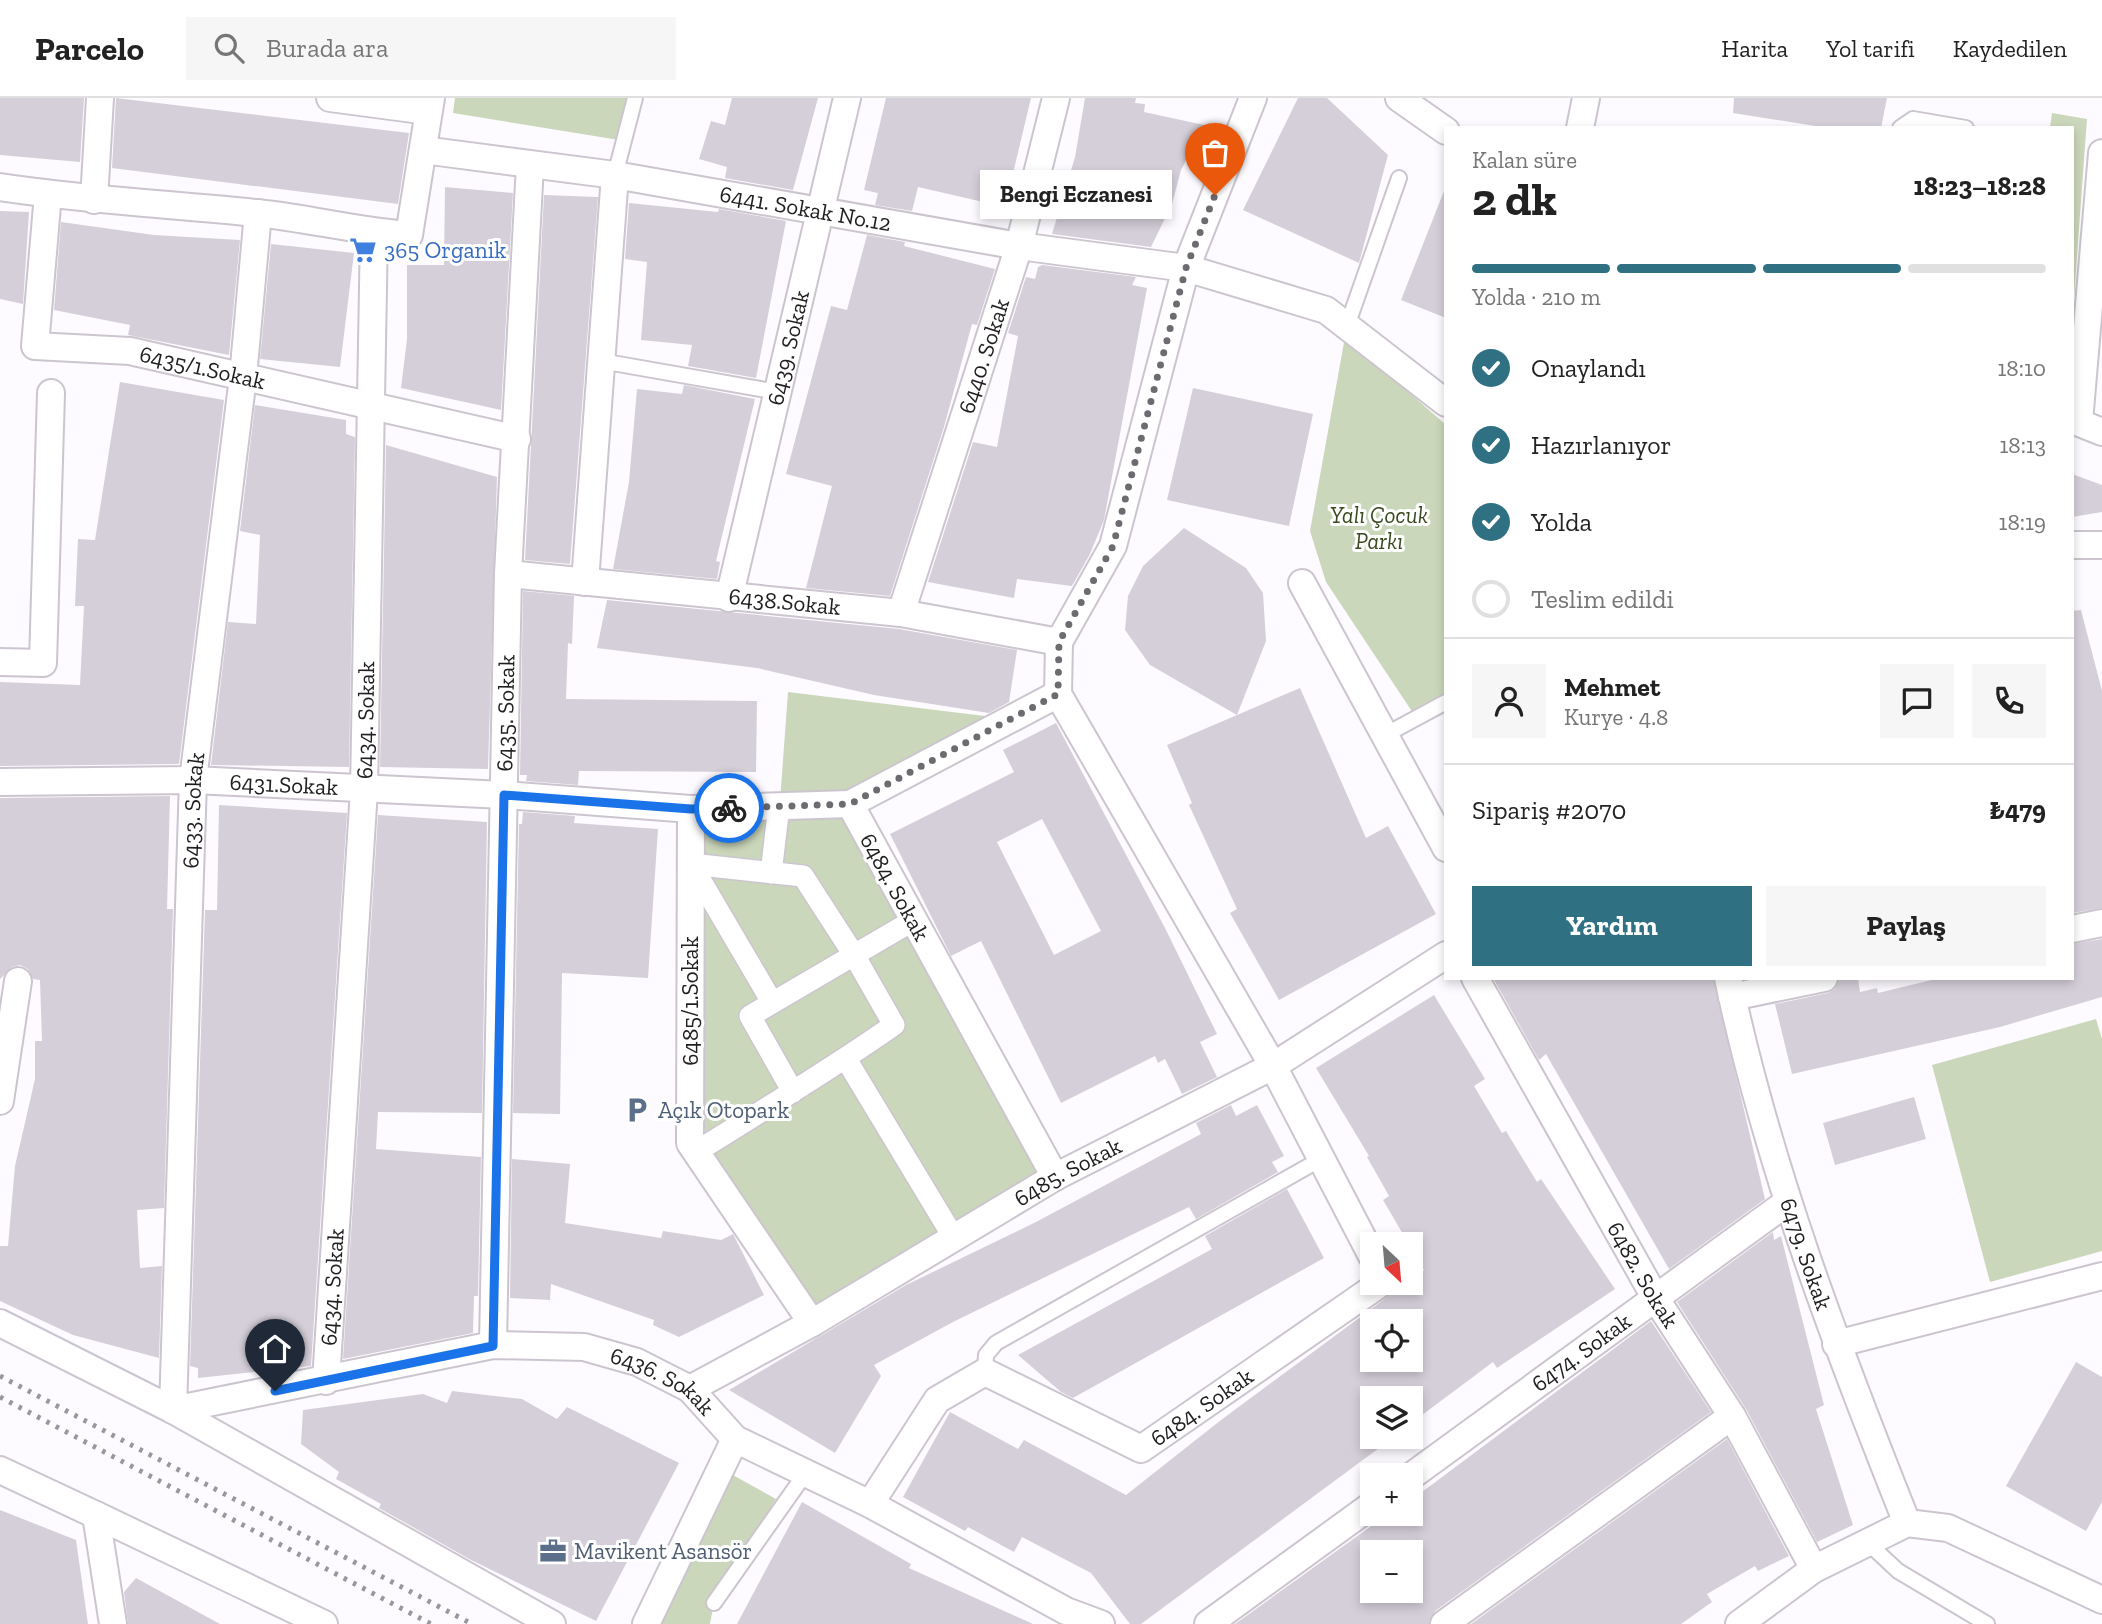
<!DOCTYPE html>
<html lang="tr">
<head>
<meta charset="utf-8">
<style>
	:root { --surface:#fff; --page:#f6f6f6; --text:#222; --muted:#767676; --line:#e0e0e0; --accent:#2f7083 }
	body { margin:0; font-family:"Zilla Slab",serif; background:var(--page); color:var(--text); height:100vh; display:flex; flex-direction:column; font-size:26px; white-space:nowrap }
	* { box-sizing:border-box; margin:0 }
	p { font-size:23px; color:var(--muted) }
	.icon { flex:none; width:38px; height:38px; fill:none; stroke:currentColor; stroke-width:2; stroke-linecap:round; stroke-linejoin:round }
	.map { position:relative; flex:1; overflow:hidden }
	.panel { position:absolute; left:1444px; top:28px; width:630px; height:854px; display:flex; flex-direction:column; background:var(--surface); border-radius:0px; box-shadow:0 4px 10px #0003 }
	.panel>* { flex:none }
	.needle { width:46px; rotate:154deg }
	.fabs { position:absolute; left:1360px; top:1134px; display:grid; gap:14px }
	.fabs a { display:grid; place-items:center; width:63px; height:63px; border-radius:0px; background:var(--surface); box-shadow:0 4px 10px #0003; font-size:35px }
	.pin { position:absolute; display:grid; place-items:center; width:60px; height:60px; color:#fff; margin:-72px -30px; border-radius:50% 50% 50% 0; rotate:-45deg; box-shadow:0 0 7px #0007 }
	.pin .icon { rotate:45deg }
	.courier { position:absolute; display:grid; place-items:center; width:70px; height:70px; margin:-35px; border:5px solid #1a73e8; border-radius:50%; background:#fff; color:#222; box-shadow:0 2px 9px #0007 }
	.bubble { position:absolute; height:49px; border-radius:0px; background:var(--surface); box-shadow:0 4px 10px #0003; font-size:23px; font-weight:700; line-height:49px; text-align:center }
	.summary em { font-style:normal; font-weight:700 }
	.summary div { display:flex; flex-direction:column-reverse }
	.summary { display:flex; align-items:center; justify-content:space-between; height:119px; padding:0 28px }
	h1 { font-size:46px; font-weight:700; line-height:52px }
	.bar { display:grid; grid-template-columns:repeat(4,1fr); gap:10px 7px; align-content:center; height:84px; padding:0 28px }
	.bar i { height:9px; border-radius:5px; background:var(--line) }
	.bar .active { background:var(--accent) }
	.bar p { grid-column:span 4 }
	.line { display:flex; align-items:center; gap:18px; padding:0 28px; border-top:2px solid var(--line) }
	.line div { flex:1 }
	.round { display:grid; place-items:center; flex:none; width:74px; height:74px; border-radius:0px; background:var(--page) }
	ol { padding:0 28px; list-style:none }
	li { display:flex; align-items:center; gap:21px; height:77px }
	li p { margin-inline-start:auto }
	li .icon { padding:7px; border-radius:50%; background:var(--accent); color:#fff; stroke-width:4 }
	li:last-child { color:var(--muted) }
	li i { width:38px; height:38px; border:4px solid var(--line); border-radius:50% }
	.action { display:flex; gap:14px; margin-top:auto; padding:14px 28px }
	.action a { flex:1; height:80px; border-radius:0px; background:var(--accent); color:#fff; font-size:28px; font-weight:700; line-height:80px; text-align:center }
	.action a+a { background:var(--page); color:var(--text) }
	header { display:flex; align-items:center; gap:42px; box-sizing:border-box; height:98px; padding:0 35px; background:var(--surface); border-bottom:2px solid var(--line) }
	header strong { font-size:33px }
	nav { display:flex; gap:38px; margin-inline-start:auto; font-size:24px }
	.search { width:490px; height:63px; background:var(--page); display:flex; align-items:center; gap:18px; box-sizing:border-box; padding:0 24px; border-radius:0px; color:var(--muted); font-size:26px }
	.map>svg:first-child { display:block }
	.green { fill:#cbd7bb }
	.building { fill:#d5cfd9; fill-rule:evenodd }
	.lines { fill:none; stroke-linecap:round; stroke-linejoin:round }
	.service-casing { stroke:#ccc5cf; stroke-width:18 }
	.pedestrian-casing { stroke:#ccc5cf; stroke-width:24 }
	.minor-casing { stroke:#ccc5cf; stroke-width:30 }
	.service { stroke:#fff; stroke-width:14 }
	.pedestrian { stroke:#fff; stroke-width:21 }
	.minor { stroke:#fff; stroke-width:26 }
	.rail { stroke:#99979a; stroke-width:5; stroke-dasharray:3.5 7; stroke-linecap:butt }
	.done { stroke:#6d6b6f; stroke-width:7; stroke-dasharray:0 12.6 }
	.route { stroke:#1a73e8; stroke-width:9 }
	.labels { text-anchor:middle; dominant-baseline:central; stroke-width:6; stroke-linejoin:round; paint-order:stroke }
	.street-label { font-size:23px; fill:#201e21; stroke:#fff }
	.shop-label { font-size:23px; fill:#366cbe; stroke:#fff; text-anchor:start }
	.park-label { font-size:23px; font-style:italic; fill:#39491d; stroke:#fff }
	.service-label { font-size:23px; fill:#4e5e75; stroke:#fff; text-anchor:start }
</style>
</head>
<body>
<header>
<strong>Parcelo</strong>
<div class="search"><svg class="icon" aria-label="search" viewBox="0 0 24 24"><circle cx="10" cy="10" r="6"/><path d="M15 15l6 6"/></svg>Burada ara</div>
<nav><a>Harita</a><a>Yol tarifi</a><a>Kaydedilen</a></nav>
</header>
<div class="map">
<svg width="2102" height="1526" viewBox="0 0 2102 1526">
	<rect width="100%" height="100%" fill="#fdfbff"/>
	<g class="green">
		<polygon points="455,0 628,0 619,42 453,15"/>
		<polygon points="2052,15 2087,21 2072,227 2072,30 2050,30"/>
		<polygon points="1345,239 1445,326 1445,615 1421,627 1326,484 1310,433"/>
		<polygon points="788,594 993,619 847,700 780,703"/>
		<polygon points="850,706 1055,1079 812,1225 690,1045 691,711"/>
		<polygon points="2096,921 2102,941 2102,1153 1990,1184 1932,967"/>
		<polygon points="731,1376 776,1401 714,1505 710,1526 660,1526"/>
	</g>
	<g class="building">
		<polygon points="0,0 84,0 80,64 0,57"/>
		<polygon points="116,0 409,35 398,106 112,70"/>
		<polygon points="732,0 818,0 793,92 725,80 727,69 699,61 711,23 725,27"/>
		<polygon points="886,0 1031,0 1005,109 918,89 912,113 875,107 878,95 864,92"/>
		<polygon points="1085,0 1136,0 1135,5 1145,6 1144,14 1204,27 1181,72 1172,106 1151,149 1052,136 1075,59"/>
		<polygon points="1298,0 1327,0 1388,57 1359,165 1243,112"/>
		<polygon points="1734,0 1887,0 1881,30 1828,30 1733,15"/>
		<polygon points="445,89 513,95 501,312 401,290 407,241 407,167 444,167"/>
		<polygon points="1444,93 1446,93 1446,220 1401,202"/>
		<polygon points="544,97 598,99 570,466 525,462"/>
		<polygon points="629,105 718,114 719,111 786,123 756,280 688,268 692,247 641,242 647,164 625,161"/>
		<polygon points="0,113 29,114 23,206 0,201"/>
		<polygon points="61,124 154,137 240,142 229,257 128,237 130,227 54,212"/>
		<polygon points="867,137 905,144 904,148 995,171 977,227 972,226 944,329 890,498 806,490 832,388 786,376 831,208 847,212"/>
		<polygon points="271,146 354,155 340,269 260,261"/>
		<polygon points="1042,167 1136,179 1132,187 1147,190 1104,422 1090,456 1072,488 1017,481 1014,500 928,484 973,344 997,349 1018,238 1008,235 1026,179 1035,181 1038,169"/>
		<polygon points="120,284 224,302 179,666 0,668 0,584 80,587 84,508 75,508 78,441 95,442"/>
		<polygon points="684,287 755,301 716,463 720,464 717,481 613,471 629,384 637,291 682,296"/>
		<polygon points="1193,290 1313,316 1289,428 1167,402"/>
		<polygon points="255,307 346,322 346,336 355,339 349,669 211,667 228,524 256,526 260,437 240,433"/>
		<polygon points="386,347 497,379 488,671 380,669"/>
		<polygon points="2072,376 2102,387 2102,414 2072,419"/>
		<polygon points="1184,430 1246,470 1263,495 1266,543 1237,617 1300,590 1366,740 1388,728 1436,816 1279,902 1230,815 1237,811 1189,707 1192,705 1167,647 1237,617 1150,567 1125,532 1128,498 1143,468"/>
		<polygon points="523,493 574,498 572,546 568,545 566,601 757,603 756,674 579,673 578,687 526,683 527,677 520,677"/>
		<polygon points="607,502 899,531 1017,552 1009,604 989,615 874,597 757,570 597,550"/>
		<polygon points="2081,512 2102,593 2102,810 2072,815 2072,513"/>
		<path d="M1056,625L1165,830L1217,936L1200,944L1217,979L1182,996L1165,961L1158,965L1155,958L1061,1005L981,843L951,858L890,736L1014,674L1003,652ZM1042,721L1101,833L1054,857L997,744Z"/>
		<polygon points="170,698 167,811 173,811 164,1110 137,1112 140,1170 162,1168 159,1260 73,1237 0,1203 0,1148 8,1148 15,1068 35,981 35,943 42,943 40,882 33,881 28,871 20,867 12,869 0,881 0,700"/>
		<polygon points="219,707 347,715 311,1268 198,1280 198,1270 190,1268 205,812 217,812"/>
		<polygon points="523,714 575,718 574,725 658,731 648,880 562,875 560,1016 513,1015 519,726 522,726"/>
		<polygon points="378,717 487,724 482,1015 378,1014 376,1051 481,1059 478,1198 474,1198 473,1235 343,1261"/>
		<polygon points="2102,841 2102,899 2000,929 1792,976 1775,906 1828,895 1835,891 1839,880 1858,880 1860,894 1877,890 1878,895 1940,880 2072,880 2072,846"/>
		<polygon points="1493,880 1713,880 1765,1101 1669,1171 1546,956 1539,962"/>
		<path d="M1434,897L1485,981L1474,988L1502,1035L1506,1033L1537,1084L1541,1081L1615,1191L1497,1270L1493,1264L1410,1326V1300H1372V1339H1394L1141,1526H1130L1091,1475L1022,1439L1014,1454L968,1429L965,1433L903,1399L950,1314L1018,1351L1024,1342L1126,1397L1221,1322L1424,1172L1383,1102L1389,1098L1367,1059L1369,1058L1316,970ZM1372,1223H1410V1262H1372Z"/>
		<polygon points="1914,999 1926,1041 1835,1067 1823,1025"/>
		<polygon points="1231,1007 1236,1018 1257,1007 1284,1058 1272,1064 1278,1074 1196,1121 1189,1109 953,1224 874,1267 881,1278 835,1355 729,1292 906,1187 1036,1124 1201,1036 1196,1025"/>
		<polygon points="512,1061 570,1066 565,1125 661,1140 663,1133 721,1142 733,1136 764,1197 679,1239 653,1227 654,1222 551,1186 550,1202 510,1200"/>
		<polygon points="1287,1091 1324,1160 1073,1300 1061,1294 1018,1257 1212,1151 1205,1138"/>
		<polygon points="1773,1134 1774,1142 1781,1138 1824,1307 1816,1311 1853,1427 1817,1444 1746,1311 1677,1204"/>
		<path d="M1651,1223L1711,1314L1435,1513L1429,1526H1235L1388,1416H1410V1403ZM1372,1454H1410V1493H1372Z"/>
		<polygon points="2076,1264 2102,1279 2102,1404 2086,1433 2006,1388"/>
		<polygon points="452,1293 522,1301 557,1321 567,1309 679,1365 596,1523 471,1462 379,1410 381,1406 336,1381 339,1374 301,1346 303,1312 423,1296 447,1305"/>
		<polygon points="1727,1341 1789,1458 1758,1473 1755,1468 1707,1496 1712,1504 1681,1526 1471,1526"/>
		<polygon points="802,1404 911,1466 909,1470 1033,1526 737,1526"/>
		<polygon points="0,1412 76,1442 88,1526 0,1526"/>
		<polygon points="136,1480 220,1526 128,1526 124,1494"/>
	</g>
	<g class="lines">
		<defs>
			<g id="service">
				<polyline points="1900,30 1913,21 1966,30"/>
				<polyline points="615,77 635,0"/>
				<polyline points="1347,228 1399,80"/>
				<polyline points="601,263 777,294"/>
				<polyline points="1385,637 1446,604"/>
				<polyline points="985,1274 986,1257 996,1245 1321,1061"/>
				<polyline points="1868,1445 1898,1473 1987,1526"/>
				<polyline points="714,1505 805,1376"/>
			</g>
			<g id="pedestrian">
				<polyline points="691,766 803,778 854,857 914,822"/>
				<polyline points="691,766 772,904"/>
				<polyline points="771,775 779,708"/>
				<polyline points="846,961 954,1140"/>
				<path d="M696,1054C763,1012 830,972 894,927L854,857L750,918L793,994"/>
			</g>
			<g id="minor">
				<polyline points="330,0 428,13"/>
				<polyline points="1253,0 1186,170 1113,448 1059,544 1058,596 1273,968 1372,1158"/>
				<polyline points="1399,0 1446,33"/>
				<polyline points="1580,30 1586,0"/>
				<path id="s1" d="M423,52L615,77L1019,148L1186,170L1326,212L1446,305"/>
				<path d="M0,89C85,102 170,106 256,115C307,120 357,133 409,137L431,0"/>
				<path id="s2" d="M48,96L35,248L130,253L517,341"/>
				<polyline points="94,102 100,0"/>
				<polyline points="2072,322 2102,334"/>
				<polyline points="2079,324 2102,55"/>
				<polyline points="2072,447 2102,447"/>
				<path id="s3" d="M508,476L901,515L1059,544"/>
				<polyline points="585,484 615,77"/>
				<polyline points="1302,485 1446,750"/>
				<path id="s4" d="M729,500L847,0"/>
				<path id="s5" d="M901,515L1019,148L1056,0"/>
				<polyline points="0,564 43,565 51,295"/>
				<path id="s6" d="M0,684L193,682L504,697L691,711L850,706"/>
				<polyline points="691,711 690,1045 812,1225"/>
				<polyline points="2072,831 2102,825"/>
				<path id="s7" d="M1475,880L1656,1201L1732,1318L1814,1471"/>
				<path id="s8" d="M1728,880C1768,1069 1836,1247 1907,1425"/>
				<polyline points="1732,899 1824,880"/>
				<polyline points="0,1003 18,883"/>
				<polyline points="1055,1079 850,706 1058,596"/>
				<polyline points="0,1225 173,1312 552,1526"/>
				<polyline points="1836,1246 2102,1178"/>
				<path id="s9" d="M493,1247L508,476L530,67"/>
				<path id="s10" d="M326,1283L364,692L374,134"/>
				<path id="s11" d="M690,1291L812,1225L1055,1079L1273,968L1446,857"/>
				<path id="s12" d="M173,1312L193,682L243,279L258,115"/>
				<path id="s13" d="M173,1312L493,1247L584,1249L637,1264L690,1291L735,1341L870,1406L1066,1513L1101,1526"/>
				<polyline points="0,1372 96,1417 113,1526"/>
				<path id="s14" d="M1410,1379L1786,1105"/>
				<path id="s15" d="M870,1406L937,1302L985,1274L1141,1351L1381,1185"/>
				<polyline points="96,1417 324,1526"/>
				<polyline points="646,1526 735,1341"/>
				<polyline points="1208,1526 1372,1407"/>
				<polyline points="1444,1526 1732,1318"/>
				<polyline points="1739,1526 1814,1471 1907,1425 1948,1430 2102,1502"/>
			</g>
		</defs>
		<use href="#service" class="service-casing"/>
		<use href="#pedestrian" class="pedestrian-casing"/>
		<use href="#minor" class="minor-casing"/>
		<use href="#service" class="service"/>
		<use href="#pedestrian" class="pedestrian"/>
		<use href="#minor" class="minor"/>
		<g class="rail">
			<polyline points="0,1278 472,1526"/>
			<polyline points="0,1299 431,1526"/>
		</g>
	</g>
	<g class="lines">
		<polyline class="done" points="729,710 850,706 1058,596 1059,544 1113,448 1186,170 1215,97"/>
		<polyline class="route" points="275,1293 493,1248 504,697 691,711 729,710"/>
	</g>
	<defs>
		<symbol id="supermarket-bare" viewBox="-9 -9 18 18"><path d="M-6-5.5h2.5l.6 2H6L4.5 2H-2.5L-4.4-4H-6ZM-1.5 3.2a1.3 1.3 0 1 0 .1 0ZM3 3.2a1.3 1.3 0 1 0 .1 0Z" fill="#3f7fe0" stroke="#fff" stroke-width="2.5" paint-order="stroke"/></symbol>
		<symbol id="parking-bare" viewBox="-9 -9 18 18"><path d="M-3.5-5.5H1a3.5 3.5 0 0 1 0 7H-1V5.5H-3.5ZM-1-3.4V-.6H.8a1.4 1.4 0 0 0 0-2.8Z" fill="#5c6f8a" stroke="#fff" stroke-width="2.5" paint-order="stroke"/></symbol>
		<symbol id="office-bare" viewBox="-9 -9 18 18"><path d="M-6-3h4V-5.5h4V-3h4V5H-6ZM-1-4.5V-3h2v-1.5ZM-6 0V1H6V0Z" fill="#5c6f8a" stroke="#fff" stroke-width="2.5" paint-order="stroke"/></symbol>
	</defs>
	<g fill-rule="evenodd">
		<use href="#supermarket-bare" x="344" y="133" width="38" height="38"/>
		<use href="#parking-bare" x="618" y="993" width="38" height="38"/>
		<use href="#office-bare" x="534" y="1434" width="38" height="38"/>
	</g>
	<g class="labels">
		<g class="street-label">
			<text stroke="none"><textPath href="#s1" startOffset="387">6441. Sokak No.12</textPath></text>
			<text stroke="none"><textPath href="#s4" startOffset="257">6439. Sokak</textPath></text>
			<text stroke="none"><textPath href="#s5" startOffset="270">6440. Sokak</textPath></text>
			<text stroke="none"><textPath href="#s2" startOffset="322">6435/1.Sokak</textPath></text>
			<text stroke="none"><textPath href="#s3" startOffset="278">6438.Sokak</textPath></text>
			<text stroke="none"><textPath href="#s9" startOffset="632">6435. Sokak</textPath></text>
			<text stroke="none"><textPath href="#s10" startOffset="662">6434. Sokak</textPath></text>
			<text stroke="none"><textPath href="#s6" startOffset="284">6431.Sokak</textPath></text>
			<text stroke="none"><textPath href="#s12" startOffset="600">6433. Sokak</textPath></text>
			<text transform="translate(895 789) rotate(61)">6484. Sokak</text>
			<text transform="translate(690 903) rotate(-90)">6485/1.Sokak</text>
			<text stroke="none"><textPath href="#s11" startOffset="436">6485. Sokak</textPath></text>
			<text stroke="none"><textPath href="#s8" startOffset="287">6479. Sokak</textPath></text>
			<text stroke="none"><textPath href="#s7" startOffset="341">6482. Sokak</textPath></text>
			<text stroke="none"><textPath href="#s10" startOffset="94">6434. Sokak</textPath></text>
			<text stroke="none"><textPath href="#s14" startOffset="212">6474. Sokak</textPath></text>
			<text stroke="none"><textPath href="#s13" startOffset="504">6436. Sokak</textPath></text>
			<text stroke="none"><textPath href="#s15" startOffset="427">6484. Sokak</textPath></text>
		</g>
		<g class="shop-label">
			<text x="384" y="152">365 Organik</text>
		</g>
		<g class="park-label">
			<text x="1379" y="417">Yalı Çocuk<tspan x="1379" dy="26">Parkı</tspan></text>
		</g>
		<g class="service-label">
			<text x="658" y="1012">Açık Otopark</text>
			<text x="574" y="1453">Mavikent Asansör</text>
		</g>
	</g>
</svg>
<div class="fabs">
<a><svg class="needle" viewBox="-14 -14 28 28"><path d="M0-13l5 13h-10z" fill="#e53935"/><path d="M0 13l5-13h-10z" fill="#767676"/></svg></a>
<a><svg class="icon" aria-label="locate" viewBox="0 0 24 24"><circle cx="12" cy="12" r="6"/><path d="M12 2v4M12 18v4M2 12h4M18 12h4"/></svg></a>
<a><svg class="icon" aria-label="layers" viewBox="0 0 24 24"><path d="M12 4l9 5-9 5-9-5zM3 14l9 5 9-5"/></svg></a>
<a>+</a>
<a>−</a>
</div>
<div class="pin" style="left:1215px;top:97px;background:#ea580c"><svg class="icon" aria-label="bag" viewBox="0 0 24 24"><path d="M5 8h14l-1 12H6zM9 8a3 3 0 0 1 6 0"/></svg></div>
<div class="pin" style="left:275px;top:1293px;background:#1f2937"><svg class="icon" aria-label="home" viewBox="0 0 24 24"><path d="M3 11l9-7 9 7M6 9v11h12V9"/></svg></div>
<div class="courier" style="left:729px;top:710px"><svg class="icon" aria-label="bike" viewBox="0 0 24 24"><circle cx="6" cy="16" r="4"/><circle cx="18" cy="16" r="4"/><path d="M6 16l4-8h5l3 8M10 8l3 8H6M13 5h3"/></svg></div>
<div class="bubble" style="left:980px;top:72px;width:192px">Bengi Eczanesi</div>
<section class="panel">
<div class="summary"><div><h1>2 dk</h1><p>Kalan süre</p></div><em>18:23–18:28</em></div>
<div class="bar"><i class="active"></i><i class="active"></i><i class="active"></i><i></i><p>Yolda · 210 m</p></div>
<ol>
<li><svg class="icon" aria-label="check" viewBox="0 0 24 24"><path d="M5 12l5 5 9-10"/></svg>Onaylandı<p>18:10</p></li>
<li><svg class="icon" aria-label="check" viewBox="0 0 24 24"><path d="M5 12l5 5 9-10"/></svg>Hazırlanıyor<p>18:13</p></li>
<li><svg class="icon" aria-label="check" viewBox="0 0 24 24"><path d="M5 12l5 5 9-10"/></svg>Yolda<p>18:19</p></li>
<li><i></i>Teslim edildi</li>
</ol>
<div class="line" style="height:126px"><a class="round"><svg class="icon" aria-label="person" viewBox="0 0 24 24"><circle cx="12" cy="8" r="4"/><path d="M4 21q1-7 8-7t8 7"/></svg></a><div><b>Mehmet</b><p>Kurye · 4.8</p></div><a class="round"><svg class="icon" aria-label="chat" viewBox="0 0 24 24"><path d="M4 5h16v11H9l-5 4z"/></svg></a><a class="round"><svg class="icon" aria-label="phone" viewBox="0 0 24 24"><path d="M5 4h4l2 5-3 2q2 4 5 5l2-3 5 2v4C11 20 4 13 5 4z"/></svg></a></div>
<div class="line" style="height:91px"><div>Sipariş #2070</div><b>₺479</b></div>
<div class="action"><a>Yardım</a><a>Paylaş</a></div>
</section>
</div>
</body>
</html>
